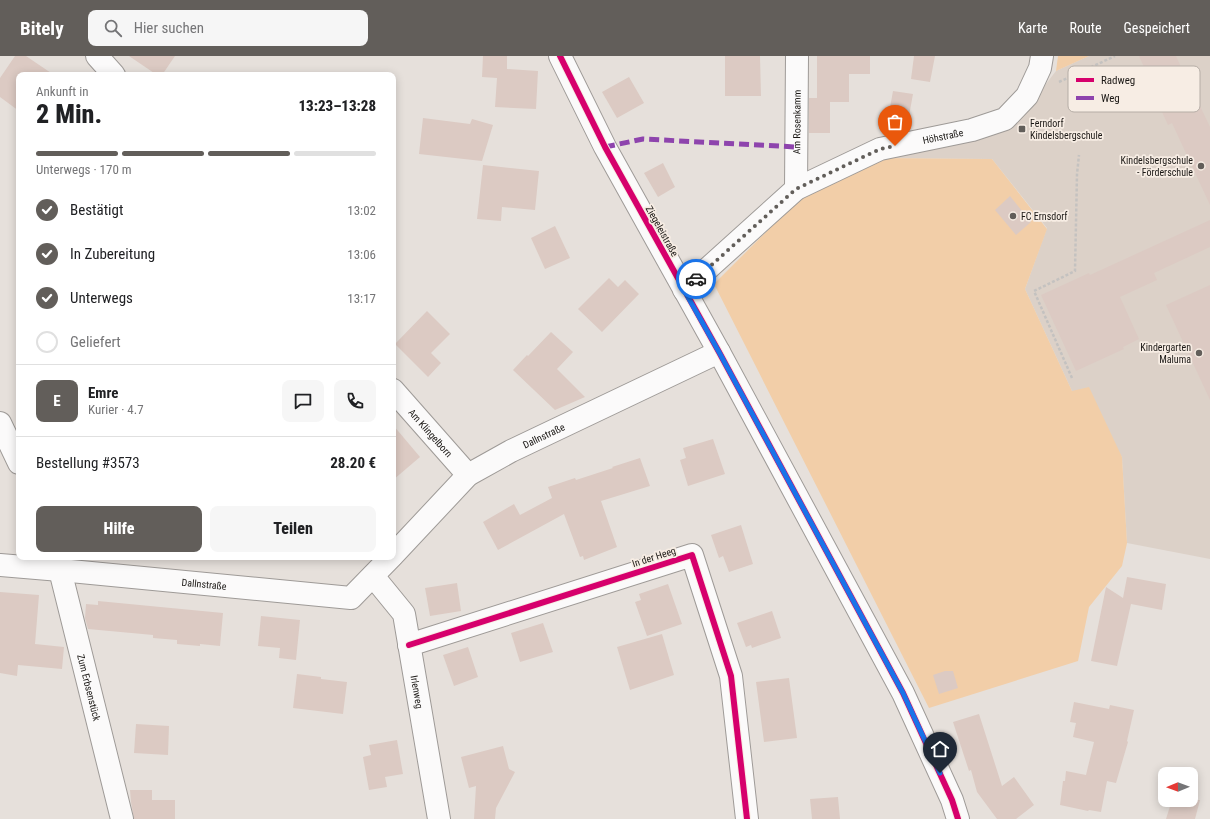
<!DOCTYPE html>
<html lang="de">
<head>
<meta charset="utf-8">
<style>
	:root { --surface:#fff; --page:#f6f6f6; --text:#202124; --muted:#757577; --line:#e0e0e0; --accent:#625e5a }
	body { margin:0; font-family:"Roboto Condensed",sans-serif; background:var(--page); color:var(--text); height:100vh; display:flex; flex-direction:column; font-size:15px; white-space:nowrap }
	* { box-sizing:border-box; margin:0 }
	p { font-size:13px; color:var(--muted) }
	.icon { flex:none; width:22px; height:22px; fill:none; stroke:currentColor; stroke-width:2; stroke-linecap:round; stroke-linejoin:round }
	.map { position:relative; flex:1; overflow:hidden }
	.side { position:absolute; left:16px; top:16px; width:380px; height:488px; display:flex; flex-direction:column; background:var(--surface); border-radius:8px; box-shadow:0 2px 10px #0003 }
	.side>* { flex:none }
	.needle { width:26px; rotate:269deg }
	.fabs { position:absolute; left:1158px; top:711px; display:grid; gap:8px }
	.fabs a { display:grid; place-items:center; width:40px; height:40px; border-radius:8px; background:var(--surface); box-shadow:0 2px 10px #0003; font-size:20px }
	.pin { position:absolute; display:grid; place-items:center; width:34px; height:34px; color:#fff; margin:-41px -17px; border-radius:50% 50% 50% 0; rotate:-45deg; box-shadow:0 0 4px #0007 }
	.pin .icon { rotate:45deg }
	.courier { position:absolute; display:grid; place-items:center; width:40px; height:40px; margin:-20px; border:3px solid #1a73e8; border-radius:50%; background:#fff; color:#222; box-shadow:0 1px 5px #0007 }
	.headline em { font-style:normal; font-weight:800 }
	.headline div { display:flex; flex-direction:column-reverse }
	.headline { display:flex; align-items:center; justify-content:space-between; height:68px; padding:0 20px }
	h1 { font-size:26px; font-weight:800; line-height:30px }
	.bar { display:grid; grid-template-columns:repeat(4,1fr); gap:6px 4px; align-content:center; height:48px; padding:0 20px }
	.bar i { height:5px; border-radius:3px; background:var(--line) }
	.bar .selected { background:var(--accent) }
	.bar p { grid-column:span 4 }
	.line { display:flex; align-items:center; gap:10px; padding:0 20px; border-top:1px solid var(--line) }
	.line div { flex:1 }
	.round { display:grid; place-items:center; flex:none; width:42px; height:42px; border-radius:8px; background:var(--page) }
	ol { padding:0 20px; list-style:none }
	li { display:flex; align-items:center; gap:12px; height:44px }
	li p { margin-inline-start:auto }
	li .icon { padding:4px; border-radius:50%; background:var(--accent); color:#fff; stroke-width:4 }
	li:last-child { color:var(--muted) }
	li i { width:22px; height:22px; border:2px solid var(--line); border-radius:50% }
	.primary-button { display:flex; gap:8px; margin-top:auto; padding:8px 20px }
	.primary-button a { flex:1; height:46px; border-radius:8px; background:var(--accent); color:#fff; font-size:16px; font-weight:800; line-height:46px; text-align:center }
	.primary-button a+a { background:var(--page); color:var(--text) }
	header { display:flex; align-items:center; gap:24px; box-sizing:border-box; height:56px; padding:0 20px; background:var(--accent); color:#fff }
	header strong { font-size:19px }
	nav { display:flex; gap:22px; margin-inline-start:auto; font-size:14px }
	.search { width:280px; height:36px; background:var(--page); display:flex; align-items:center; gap:10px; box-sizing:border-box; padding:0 14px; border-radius:8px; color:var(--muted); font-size:15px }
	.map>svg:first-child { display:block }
	.built { fill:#dcd1c8 }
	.green { fill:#f2cea8 }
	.building { fill:#dccac3 }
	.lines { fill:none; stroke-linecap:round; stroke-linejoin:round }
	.street-casing { stroke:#9e9a97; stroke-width:24 }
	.path { stroke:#c4c2c0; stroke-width:2.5; stroke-dasharray:3 2; stroke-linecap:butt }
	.street { stroke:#fbfafa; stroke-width:22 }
	.quiet { stroke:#8e44ad; stroke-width:5; stroke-dasharray:10 5; stroke-linecap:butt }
	.cycleway-casing { stroke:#f7ede4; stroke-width:8 }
	.cycleway { stroke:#d6006c; stroke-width:6 }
	.done { stroke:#625e5a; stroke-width:4; stroke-dasharray:0 7.2 }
	.route { stroke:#1a73e8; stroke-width:5 }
	.poi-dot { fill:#625e5a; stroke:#f7ede4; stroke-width:1.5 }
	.labels { text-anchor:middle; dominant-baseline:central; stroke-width:3.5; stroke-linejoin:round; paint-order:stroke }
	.street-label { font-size:10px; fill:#1b1815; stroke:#f7ede4 }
	.poi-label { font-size:10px; fill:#1b1815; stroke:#f7ede4; text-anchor:start }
	.key { fill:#f7ede4; stroke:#b5ada6; stroke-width:1 }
	.key-label { font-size:11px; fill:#1b1815 }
</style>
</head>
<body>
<header>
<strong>Bitely</strong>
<div class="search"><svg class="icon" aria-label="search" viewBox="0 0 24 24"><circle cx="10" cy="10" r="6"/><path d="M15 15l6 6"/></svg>Hier suchen</div>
<nav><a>Karte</a><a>Route</a><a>Gespeichert</a></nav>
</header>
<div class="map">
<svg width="1210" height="763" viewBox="0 0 1210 763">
	<rect width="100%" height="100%" fill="#e6e0db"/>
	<polygon class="built" points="1089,0 1210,0 1210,503 1127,487 1122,401 1072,335 1025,233 1047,172 992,103 879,102 1014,69 1056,15"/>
	<g class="green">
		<polygon points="1058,0 1089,0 1056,15"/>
		<polygon points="879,102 992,103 1047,173 1025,233 1072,335 1089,331 1122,401 1127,487 1122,510 1089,551 1078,605 929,652 714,228 804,138"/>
	</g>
	<g class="building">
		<polygon points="15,0 26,0 54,19 19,19 19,55 0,41 0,22"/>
		<polygon points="129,0 175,0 162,19 157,19"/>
		<polygon points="483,0 507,0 507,13 538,15 536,53 495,51 497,22 482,21"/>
		<polygon points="725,0 760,0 761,40 725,40"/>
		<polygon points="817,0 870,0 870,18 849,18 849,46 830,46 830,77 809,77 809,42 817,42"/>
		<polygon points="914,0 935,0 930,26 911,23"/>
		<polygon points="1139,0 1176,0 1189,29 1190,29 1210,71 1210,149 1172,67 1168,69 1157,45 1159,44"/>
		<polygon points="629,21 644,47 617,62 602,36"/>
		<polygon points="893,35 913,38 909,60 889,57"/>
		<polygon points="423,62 470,68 472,63 493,69 482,105 419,98"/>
		<polygon points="663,107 675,131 658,141 644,117"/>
		<polygon points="483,109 539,115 535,154 502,151 501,165 477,163"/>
		<polygon points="1010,140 1031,166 1016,179 995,154"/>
		<polygon points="1210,164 1210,191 1154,217 1157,224 1120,241 1139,283 1123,291 1124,293 1076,315 1041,239 1089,217 1090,219"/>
		<polygon points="555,170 570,202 545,213 531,182"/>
		<polygon points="609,222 618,231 625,224 639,238 602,276 578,253"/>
		<polygon points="1210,229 1210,344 1166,249"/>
		<polygon points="427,255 450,278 431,297 441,307 428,321 395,288"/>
		<polygon points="551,276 573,296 557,313 585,341 555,354 513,314 527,299 528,300"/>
		<polygon points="393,369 420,401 393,424"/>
		<polygon points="713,383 725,418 688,430 680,404 686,402 683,392"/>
		<polygon points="640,402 650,430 601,445 617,491 584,504 583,500 580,501 564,458 498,494 483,466 514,448 520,459 552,442 548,431 575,422 576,424 613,412 612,411"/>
		<polygon points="741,469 753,508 729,516 723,500 719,502 711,479"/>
		<polygon points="1127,521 1166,528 1162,554 1131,548 1117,610 1091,605 1106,531 1123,542"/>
		<polygon points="457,527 461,555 430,560 425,532"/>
		<polygon points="668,528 682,568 647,580 635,546 641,544 639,538"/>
		<polygon points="0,536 39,539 35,588 64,591 62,613 18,609 17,620 0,617"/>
		<polygon points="98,545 223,557 220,590 200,588 200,590 177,588 177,584 153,582 153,579 88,573 85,562 86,548 98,549"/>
		<polygon points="772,555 781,582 752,592 751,589 746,591 737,567"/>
		<polygon points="261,560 300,564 296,604 279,602 280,592 258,590"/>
		<polygon points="543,567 553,596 520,606 511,577"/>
		<polygon points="662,578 674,619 630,634 617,591"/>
		<polygon points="468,591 478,621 454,630 443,599"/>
		<polygon points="945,615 953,615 958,632 939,638 933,619"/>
		<polygon points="297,618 321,621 321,623 347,626 343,658 293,652"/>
		<polygon points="789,622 797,682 764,686 756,626"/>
		<polygon points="1074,646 1109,653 1110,649 1134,654 1127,685 1128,686 1116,727 1107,725 1101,756 1089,754 1088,755 1060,749 1063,725 1065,725 1066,715 1086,719 1094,686 1073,681 1076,667 1070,666"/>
		<polygon points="979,658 1002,730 1014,721 1034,749 1016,763 997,763 977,736 971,714 969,715 953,666"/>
		<polygon points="136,668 169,670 168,699 134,697"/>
		<polygon points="397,684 403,718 385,721 387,731 369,734 363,701 371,699 369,689"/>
		<polygon points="503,690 509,713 515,716 496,752 495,763 474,763 476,730 469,732 461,701"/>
		<polygon points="130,734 152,734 152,744 175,744 175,763 134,763 131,746"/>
		<polygon points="838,741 840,763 812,763 810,743"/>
		<polygon points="1172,744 1200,744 1195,763 1166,763"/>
	</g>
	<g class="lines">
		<defs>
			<g id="street">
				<polyline points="97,0 114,19"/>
				<polyline points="560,0 605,91 719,296 903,637 952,744 958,763"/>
				<path id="s1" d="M796,133L797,0"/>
				<path id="s2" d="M684,234L796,133L880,93L972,74L1005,63L1027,40L1040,12L1042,0"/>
				<path id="s3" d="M393,334L468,419"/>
				<polyline points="0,367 19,407"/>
				<path id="s4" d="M393,499L468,419L511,395L719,296"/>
				<path id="s5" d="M55,501L60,514L122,763"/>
				<path id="s6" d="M0,509L60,514L351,542L391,501"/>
				<path id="s7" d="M373,520L404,558L439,763"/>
				<polyline points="409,589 692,499 731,620 747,763"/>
			</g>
		</defs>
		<use href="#street" class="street-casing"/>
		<g class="path">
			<polyline points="1059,26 1115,0"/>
			<polyline points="1072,322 1034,235 1075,215 1077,118 1079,99"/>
		</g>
		<use href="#street" class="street"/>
		<polyline class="quiet" points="605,91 643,83 796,91"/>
		<defs>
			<g id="cycleway">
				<polyline points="560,0 605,91 719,296 903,637 952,744 958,763"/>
				<polyline points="409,589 692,499 731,620 747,763"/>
			</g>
		</defs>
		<use href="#cycleway" class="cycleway-casing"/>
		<use href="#cycleway" class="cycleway"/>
	</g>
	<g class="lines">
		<polyline class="done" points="696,223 796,133 880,93 895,90"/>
		<polyline class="route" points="696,223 684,234 719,296 903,637 940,717"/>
	</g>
	<g class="poi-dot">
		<rect x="1018" y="69" width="8" height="8" rx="2"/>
		<circle cx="1201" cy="110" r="4"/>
		<circle cx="1013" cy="160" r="4"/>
		<circle cx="1199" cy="297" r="4"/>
	</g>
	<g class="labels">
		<g class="street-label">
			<text stroke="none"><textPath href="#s1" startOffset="67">Am Rosenkamm</textPath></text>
			<text stroke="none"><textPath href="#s2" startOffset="308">Höhstraße</textPath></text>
			<text transform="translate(662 175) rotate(61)">Ziegeleistraße</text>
			<text stroke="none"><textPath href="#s3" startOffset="57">Am Klingelborn</textPath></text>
			<text stroke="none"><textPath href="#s4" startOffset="195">Dallnstraße</textPath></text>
			<text transform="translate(654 501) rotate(-18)">In der Heeg</text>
			<text stroke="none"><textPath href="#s6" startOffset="205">Dallnstraße</textPath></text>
			<text stroke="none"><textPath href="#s5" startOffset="135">Zum Erbsenstück</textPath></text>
			<text stroke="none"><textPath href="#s7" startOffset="128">Irlenweg</textPath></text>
		</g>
		<g class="poi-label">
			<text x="1030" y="67">Ferndorf<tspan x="1030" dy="12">Kindelsbergschule</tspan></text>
			<text x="1193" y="104" text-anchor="end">Kindelsbergschule<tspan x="1193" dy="12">- Förderschule</tspan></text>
			<text x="1021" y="160">FC Ernsdorf</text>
			<text x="1191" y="291" text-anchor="end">Kindergarten<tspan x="1191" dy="12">Maluma</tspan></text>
		</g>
	</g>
	<rect x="1068" y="10" width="132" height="46" rx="6" class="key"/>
	<rect x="1076" y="22" width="18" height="4" fill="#d6006c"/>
	<rect x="1076" y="40" width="18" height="4" fill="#8e44ad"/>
	<g class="key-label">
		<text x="1101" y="28">Radweg</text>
		<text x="1101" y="46">Weg</text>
	</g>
</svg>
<div class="fabs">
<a><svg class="needle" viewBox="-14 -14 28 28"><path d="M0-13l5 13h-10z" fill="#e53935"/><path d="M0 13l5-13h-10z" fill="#757577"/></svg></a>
</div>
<div class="pin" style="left:895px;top:90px;background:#ea580c"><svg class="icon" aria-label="bag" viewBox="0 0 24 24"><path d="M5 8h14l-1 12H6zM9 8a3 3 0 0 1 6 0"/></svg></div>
<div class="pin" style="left:940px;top:717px;background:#1f2937"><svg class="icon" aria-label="home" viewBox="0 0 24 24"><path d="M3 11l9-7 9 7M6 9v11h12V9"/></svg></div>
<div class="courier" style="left:696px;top:223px"><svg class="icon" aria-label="car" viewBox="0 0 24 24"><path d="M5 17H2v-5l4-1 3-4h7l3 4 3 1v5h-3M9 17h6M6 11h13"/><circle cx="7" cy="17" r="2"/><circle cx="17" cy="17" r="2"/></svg></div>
<section class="side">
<div class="headline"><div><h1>2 Min.</h1><p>Ankunft in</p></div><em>13:23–13:28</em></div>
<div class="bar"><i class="selected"></i><i class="selected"></i><i class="selected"></i><i></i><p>Unterwegs · 170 m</p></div>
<ol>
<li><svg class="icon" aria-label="check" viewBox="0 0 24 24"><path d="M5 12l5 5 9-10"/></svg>Bestätigt<p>13:02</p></li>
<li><svg class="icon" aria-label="check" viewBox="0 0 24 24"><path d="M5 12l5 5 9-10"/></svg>In Zubereitung<p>13:06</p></li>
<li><svg class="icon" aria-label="check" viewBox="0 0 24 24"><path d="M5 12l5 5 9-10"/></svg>Unterwegs<p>13:17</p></li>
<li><i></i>Geliefert</li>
</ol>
<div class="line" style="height:72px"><b class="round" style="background:var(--accent);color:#fff">E</b><div><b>Emre</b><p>Kurier · 4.7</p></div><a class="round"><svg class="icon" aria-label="chat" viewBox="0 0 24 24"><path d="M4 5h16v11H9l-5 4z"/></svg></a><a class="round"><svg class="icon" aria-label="phone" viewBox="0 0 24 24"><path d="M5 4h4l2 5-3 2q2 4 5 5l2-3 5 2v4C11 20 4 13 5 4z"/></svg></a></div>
<div class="line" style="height:52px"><div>Bestellung #3573</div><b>28.20 €</b></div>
<div class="primary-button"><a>Hilfe</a><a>Teilen</a></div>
</section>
</div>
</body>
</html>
